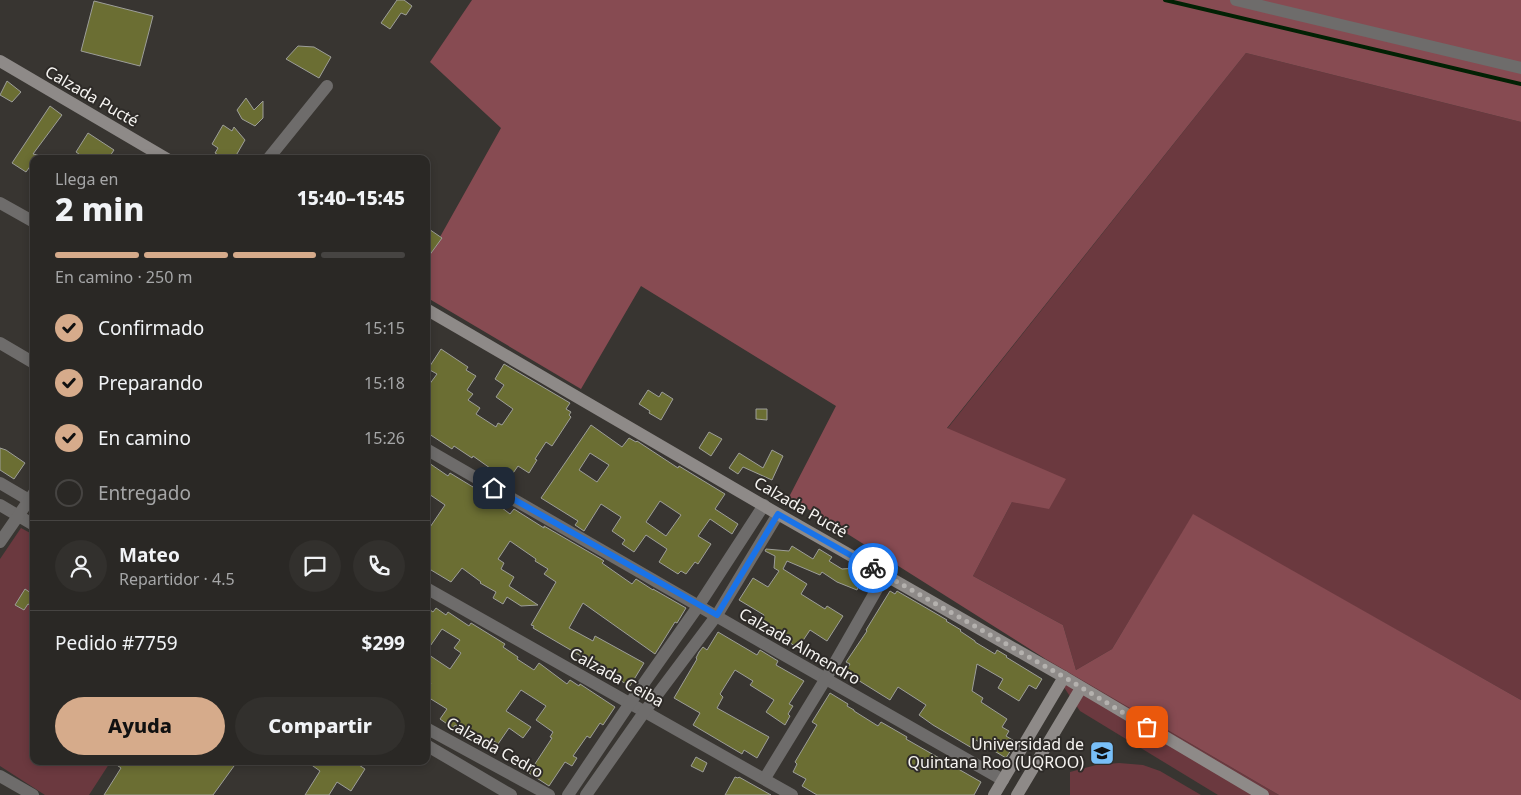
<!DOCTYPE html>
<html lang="es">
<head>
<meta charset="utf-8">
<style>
	:root { --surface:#2a2825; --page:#32302d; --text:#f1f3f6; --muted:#a5a6a7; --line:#464442; --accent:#d6ab8b }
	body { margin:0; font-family:"Noto Sans",sans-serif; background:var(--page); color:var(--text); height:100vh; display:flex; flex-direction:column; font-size:19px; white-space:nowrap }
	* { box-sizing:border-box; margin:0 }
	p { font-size:16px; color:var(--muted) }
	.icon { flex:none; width:28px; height:28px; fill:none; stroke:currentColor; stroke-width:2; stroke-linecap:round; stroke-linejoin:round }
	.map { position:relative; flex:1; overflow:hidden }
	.details { position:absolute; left:30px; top:155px; width:400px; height:610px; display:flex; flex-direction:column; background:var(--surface); border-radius:10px; box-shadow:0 2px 8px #0003,0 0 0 1px var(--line) }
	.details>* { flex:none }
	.pin { position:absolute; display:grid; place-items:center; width:42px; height:42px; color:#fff; margin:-21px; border-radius:10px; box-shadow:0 2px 8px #0006 }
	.courier { position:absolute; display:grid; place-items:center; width:50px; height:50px; margin:-25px; border:4px solid #1a73e8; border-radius:50%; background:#fff; color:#222; box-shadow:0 1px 6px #0007 }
	.headline em { font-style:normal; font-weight:800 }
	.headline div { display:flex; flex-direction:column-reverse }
	.headline { display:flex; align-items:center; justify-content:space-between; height:85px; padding:0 25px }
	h1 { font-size:32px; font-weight:800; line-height:38px }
	.bar { display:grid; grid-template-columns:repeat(4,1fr); gap:8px 5px; align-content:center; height:60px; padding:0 25px }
	.bar i { height:6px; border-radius:4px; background:var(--line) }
	.bar .current { background:var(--accent) }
	.bar p { grid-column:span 4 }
	.line { display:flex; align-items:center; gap:12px; padding:0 25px; border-top:1px solid var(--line) }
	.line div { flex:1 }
	.round { display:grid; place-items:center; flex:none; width:52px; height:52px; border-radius:26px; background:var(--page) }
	ol { padding:0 25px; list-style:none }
	li { display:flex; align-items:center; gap:15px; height:55px }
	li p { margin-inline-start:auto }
	li .icon { padding:5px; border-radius:50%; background:var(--accent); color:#111; stroke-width:4 }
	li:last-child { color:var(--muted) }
	li i { width:28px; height:28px; border:2px solid var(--line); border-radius:50% }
	.button { display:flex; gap:10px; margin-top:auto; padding:10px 25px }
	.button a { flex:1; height:58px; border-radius:30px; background:var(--accent); color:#111; font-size:20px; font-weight:800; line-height:58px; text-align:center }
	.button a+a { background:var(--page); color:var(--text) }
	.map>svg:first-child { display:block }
	.green { fill:#6b393f }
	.forest { fill:#874b52 }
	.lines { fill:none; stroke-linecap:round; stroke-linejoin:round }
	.stream { stroke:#022104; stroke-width:4 }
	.building { fill:#6b6e33; stroke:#9d9e99; fill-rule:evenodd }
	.street { stroke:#6e6c6b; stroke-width:12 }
	.secondary { stroke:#8e8a88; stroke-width:12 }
	.done { stroke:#b4b1ae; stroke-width:5; stroke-dasharray:0 9 }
	.route { stroke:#1a73e8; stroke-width:6 }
	.labels { text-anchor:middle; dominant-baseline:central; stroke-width:4; stroke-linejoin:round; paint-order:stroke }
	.street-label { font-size:16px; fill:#f6f4f1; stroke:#2e2b28 }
	.poi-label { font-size:16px; fill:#f6f4f1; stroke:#2e2b28; text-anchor:end }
</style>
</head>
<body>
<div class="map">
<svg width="1521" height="795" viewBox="0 0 1521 795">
	<rect width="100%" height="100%" fill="#383531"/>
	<g class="green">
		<polygon points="1246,53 1521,122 1521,700 1193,515 1112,649 1076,670 1063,625 973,576 1012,502 947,429"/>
		<polygon points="21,528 34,535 34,761 111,761 89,795 45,795 0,766 0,559"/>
		<polygon points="1044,658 1279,795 1218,795 1080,711"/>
		<polygon points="1119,763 1143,765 1160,771 1201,795 1070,795 1070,772 1096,765"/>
	</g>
	<polygon class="forest" points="472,0 1521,0 1521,122 1246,53 947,428 1066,479 1049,509 1012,502 973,576 1063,625 1076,670 1112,649 1193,514 1521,700 1521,795 1279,795 1044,658 789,497 836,406 641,286 581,389 426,297 426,262 501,128 430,62"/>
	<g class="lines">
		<polyline class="stream" points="1165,0 1521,84"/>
	</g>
	<g class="building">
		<polygon points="397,0 404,0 412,6 406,15 401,13 390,29 381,23"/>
		<polygon points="94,1 153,16 140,66 81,51"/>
		<polygon points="298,46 314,47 331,57 319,78 286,59"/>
		<polygon points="7,81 21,92 12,102 0,95"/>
		<polygon points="246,98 254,110 263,101 263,118 255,126 242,119 237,110"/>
		<polygon points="50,106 62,115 33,154 38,155 34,159 34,161 26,172 12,163"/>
		<polygon points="223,125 232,131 234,127 245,140 234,159 225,159 215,153 218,148 212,144"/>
		<polygon points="88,133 114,150 108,159 86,159 76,152"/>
		<polygon points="426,227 442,238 426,260"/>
		<polygon points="441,349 468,367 466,370 476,376 467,390 473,394 468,400 480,408 476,414 496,427 498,423 502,425 513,409 496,397 504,385 495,379 504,364 570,403 566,409 571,412 569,415 571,417 552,446 546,442 535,459 537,460 529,473 518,466 509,479 498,471 497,473 473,456 472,458 454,446 452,449 426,432 426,389 437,374 428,369"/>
		<polygon points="648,390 659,397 662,392 673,399 661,420 649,413 650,411 639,404"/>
		<polygon points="756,409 767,409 767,420 756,419"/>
		<path d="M591,425L622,447L629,438L636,442L637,441L678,468L679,466L725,494L715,509L738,524L732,534L710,519L698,536L711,544L698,564L695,562L686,574L681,571L678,574L659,562L667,549L646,535L634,552L622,544L625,540L612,531L621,517L601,504L584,531L575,525L578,521L541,498ZM590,453L609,465L597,482L579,470ZM660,501L681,515L666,536L646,522Z"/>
		<polygon points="709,432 722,439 711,456 699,448"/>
		<polygon points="0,448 6,450 25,463 14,479 0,470"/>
		<polygon points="772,450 783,456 772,480 743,467 738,474 729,468 739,453 763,468"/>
		<polygon points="426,461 448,476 450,473 473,487 473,486 476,487 494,499 493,501 510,514 514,509 544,528 544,526 601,559 604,561 602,563 632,584 636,579 653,590 653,589 686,608 677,623 675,622 655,654 583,603 569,628 593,641 595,636 644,663 630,686 580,658 581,656 533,628 534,626 531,625 556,582 544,574 548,569 535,561 536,559 510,541 498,559 504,563 501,569 514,577 509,586 538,605 521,606 507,597 503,604 493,598 496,592 480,583 481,582 462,568 451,582 426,567 426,533 445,505 426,492"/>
		<polygon points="792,546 813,559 819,549 832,557 829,561 842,569 856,568 859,569 860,583 857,590 837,582 822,572 820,575 787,561 783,569 807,584 801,594 825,609 827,606 843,616 827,641 810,630 798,648 759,623 764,615 739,600 753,578 768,587 779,571 774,568 775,556 765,551 766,549 789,551"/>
		<polygon points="25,589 34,595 34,607 28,604 24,610 15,605"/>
		<polygon points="890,591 895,594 897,591 947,620 946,621 961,630 960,631 975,641 975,642 995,654 997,650 1007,656 1006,657 1042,679 1036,689 1029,685 1019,701 998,688 1003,679 977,664 972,691 983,698 981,702 1007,719 1002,727 1009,731 1006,736 1016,742 1006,758 976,740 972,748 933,725 919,715 926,705 898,687 890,700 845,672 850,664 846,662 867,631 866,630"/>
		<polygon points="426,607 433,612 436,608 446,615 448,612 469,626 471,623 505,644 503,647 518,657 517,659 534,670 539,663 567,684 570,680 579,686 580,684 615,707 603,725 600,723 590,738 587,736 573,756 577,758 572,766 565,762 549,786 529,773 552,738 550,737 553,732 536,720 546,706 521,690 506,711 531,727 523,738 509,728 498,744 494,741 489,747 468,733 455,725 453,728 440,719 447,709 426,696 426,691 431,683 426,679 426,653 450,669 461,653 454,648 460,640 442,629 426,652"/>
		<polygon points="718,632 757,655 760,650 778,661 776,665 804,681 789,704 793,706 788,714 790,716 785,725 766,712 774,700 750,685 753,681 735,670 720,694 723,697 717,708 769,737 757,758 744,750 742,754 693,725 700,713 674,698 697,659 696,658 699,652 703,647 707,650"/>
		<polygon points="830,693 848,704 847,706 854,710 854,711 878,726 881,722 907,737 906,739 981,782 974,795 817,795 802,786 806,779 793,772 797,764 795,762 817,725 812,722"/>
		<polygon points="696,757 707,763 703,772 691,766"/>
		<polygon points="111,761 227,761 234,766 213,795 104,795 121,768"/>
		<polygon points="306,761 353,761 365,769 351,791 337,782 329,795 305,795 320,771"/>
		<polygon points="735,777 738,778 739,777 771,795 725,795"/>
	</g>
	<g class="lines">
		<g class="street">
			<polyline points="1236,0 1521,68"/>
			<polyline points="268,159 327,86"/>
			<polyline points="0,203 34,222"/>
			<polyline points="0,343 34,363"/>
			<path d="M426,449C618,559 810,671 1003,780"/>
			<polyline points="0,483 34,503"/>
			<polyline points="0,505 34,525"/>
			<polyline points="0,542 34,493"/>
			<polyline points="426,588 792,795"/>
			<polyline points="426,728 549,795"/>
			<polyline points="426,745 511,795"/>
			<polyline points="0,776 33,795"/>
			<polyline points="765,778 825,680 885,575"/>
			<polyline points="568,795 630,703 699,605 764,505"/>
			<polyline points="586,795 645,711 717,615 778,514"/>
		</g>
		<g class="secondary">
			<polyline points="0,61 167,159"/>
			<polyline points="426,309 778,514 1064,677 1263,795"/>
			<polyline points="994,795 1064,677"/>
			<polyline points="1017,795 1081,688"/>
		</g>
	</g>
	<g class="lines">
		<polyline class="done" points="873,568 1064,677 1147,727"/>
		<polyline class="route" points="494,488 717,615 778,514 873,568"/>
	</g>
	<defs>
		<symbol id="university-square" viewBox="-11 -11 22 22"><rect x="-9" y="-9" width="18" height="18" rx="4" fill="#78bff8" stroke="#2e2b28"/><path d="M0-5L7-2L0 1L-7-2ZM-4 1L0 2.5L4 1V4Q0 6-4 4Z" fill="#111"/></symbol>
	</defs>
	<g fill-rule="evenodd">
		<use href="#university-square" x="1088" y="739" width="28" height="28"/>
	</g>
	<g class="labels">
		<g class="street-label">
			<text transform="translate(92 96) rotate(30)">Calzada Pucté</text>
			<text transform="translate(801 507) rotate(30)">Calzada Pucté</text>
			<text transform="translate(800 646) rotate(30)">Calzada Almendro</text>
			<text transform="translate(617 677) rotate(29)">Calzada Ceiba</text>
			<text transform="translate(495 747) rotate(29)">Calzada Cedro</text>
		</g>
		<g class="poi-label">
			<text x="1084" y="744">Universidad de<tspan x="1084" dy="18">Quintana Roo (UQROO)</tspan></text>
		</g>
	</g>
</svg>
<div class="pin" style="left:1147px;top:727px;background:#ea580c"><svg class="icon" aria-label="bag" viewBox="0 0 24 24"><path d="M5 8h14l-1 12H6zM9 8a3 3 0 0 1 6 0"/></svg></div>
<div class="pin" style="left:494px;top:488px;background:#1f2937"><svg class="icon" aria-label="home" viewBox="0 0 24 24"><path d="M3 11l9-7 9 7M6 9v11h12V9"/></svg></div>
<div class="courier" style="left:873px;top:568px"><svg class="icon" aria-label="bike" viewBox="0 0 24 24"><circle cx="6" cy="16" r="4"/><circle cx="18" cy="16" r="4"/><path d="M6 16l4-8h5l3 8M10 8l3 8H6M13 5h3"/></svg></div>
<section class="details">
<div class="headline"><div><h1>2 min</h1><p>Llega en</p></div><em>15:40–15:45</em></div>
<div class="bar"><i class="current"></i><i class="current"></i><i class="current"></i><i></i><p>En camino · 250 m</p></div>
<ol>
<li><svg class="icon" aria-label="check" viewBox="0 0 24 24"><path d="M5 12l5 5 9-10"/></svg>Confirmado<p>15:15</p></li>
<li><svg class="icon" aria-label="check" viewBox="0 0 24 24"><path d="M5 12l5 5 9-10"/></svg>Preparando<p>15:18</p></li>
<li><svg class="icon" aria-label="check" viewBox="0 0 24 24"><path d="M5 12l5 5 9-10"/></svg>En camino<p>15:26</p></li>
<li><i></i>Entregado</li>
</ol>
<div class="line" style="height:90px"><a class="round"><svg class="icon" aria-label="person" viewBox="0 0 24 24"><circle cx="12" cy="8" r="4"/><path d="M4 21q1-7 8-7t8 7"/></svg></a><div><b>Mateo</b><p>Repartidor · 4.5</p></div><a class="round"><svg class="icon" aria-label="chat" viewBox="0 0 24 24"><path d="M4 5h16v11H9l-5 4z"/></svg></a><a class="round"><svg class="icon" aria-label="phone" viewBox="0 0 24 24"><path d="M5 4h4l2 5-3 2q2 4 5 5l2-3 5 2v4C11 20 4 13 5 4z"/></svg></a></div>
<div class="line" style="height:65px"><div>Pedido #7759</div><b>$299</b></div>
<div class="button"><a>Ayuda</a><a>Compartir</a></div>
</section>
</div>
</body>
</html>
